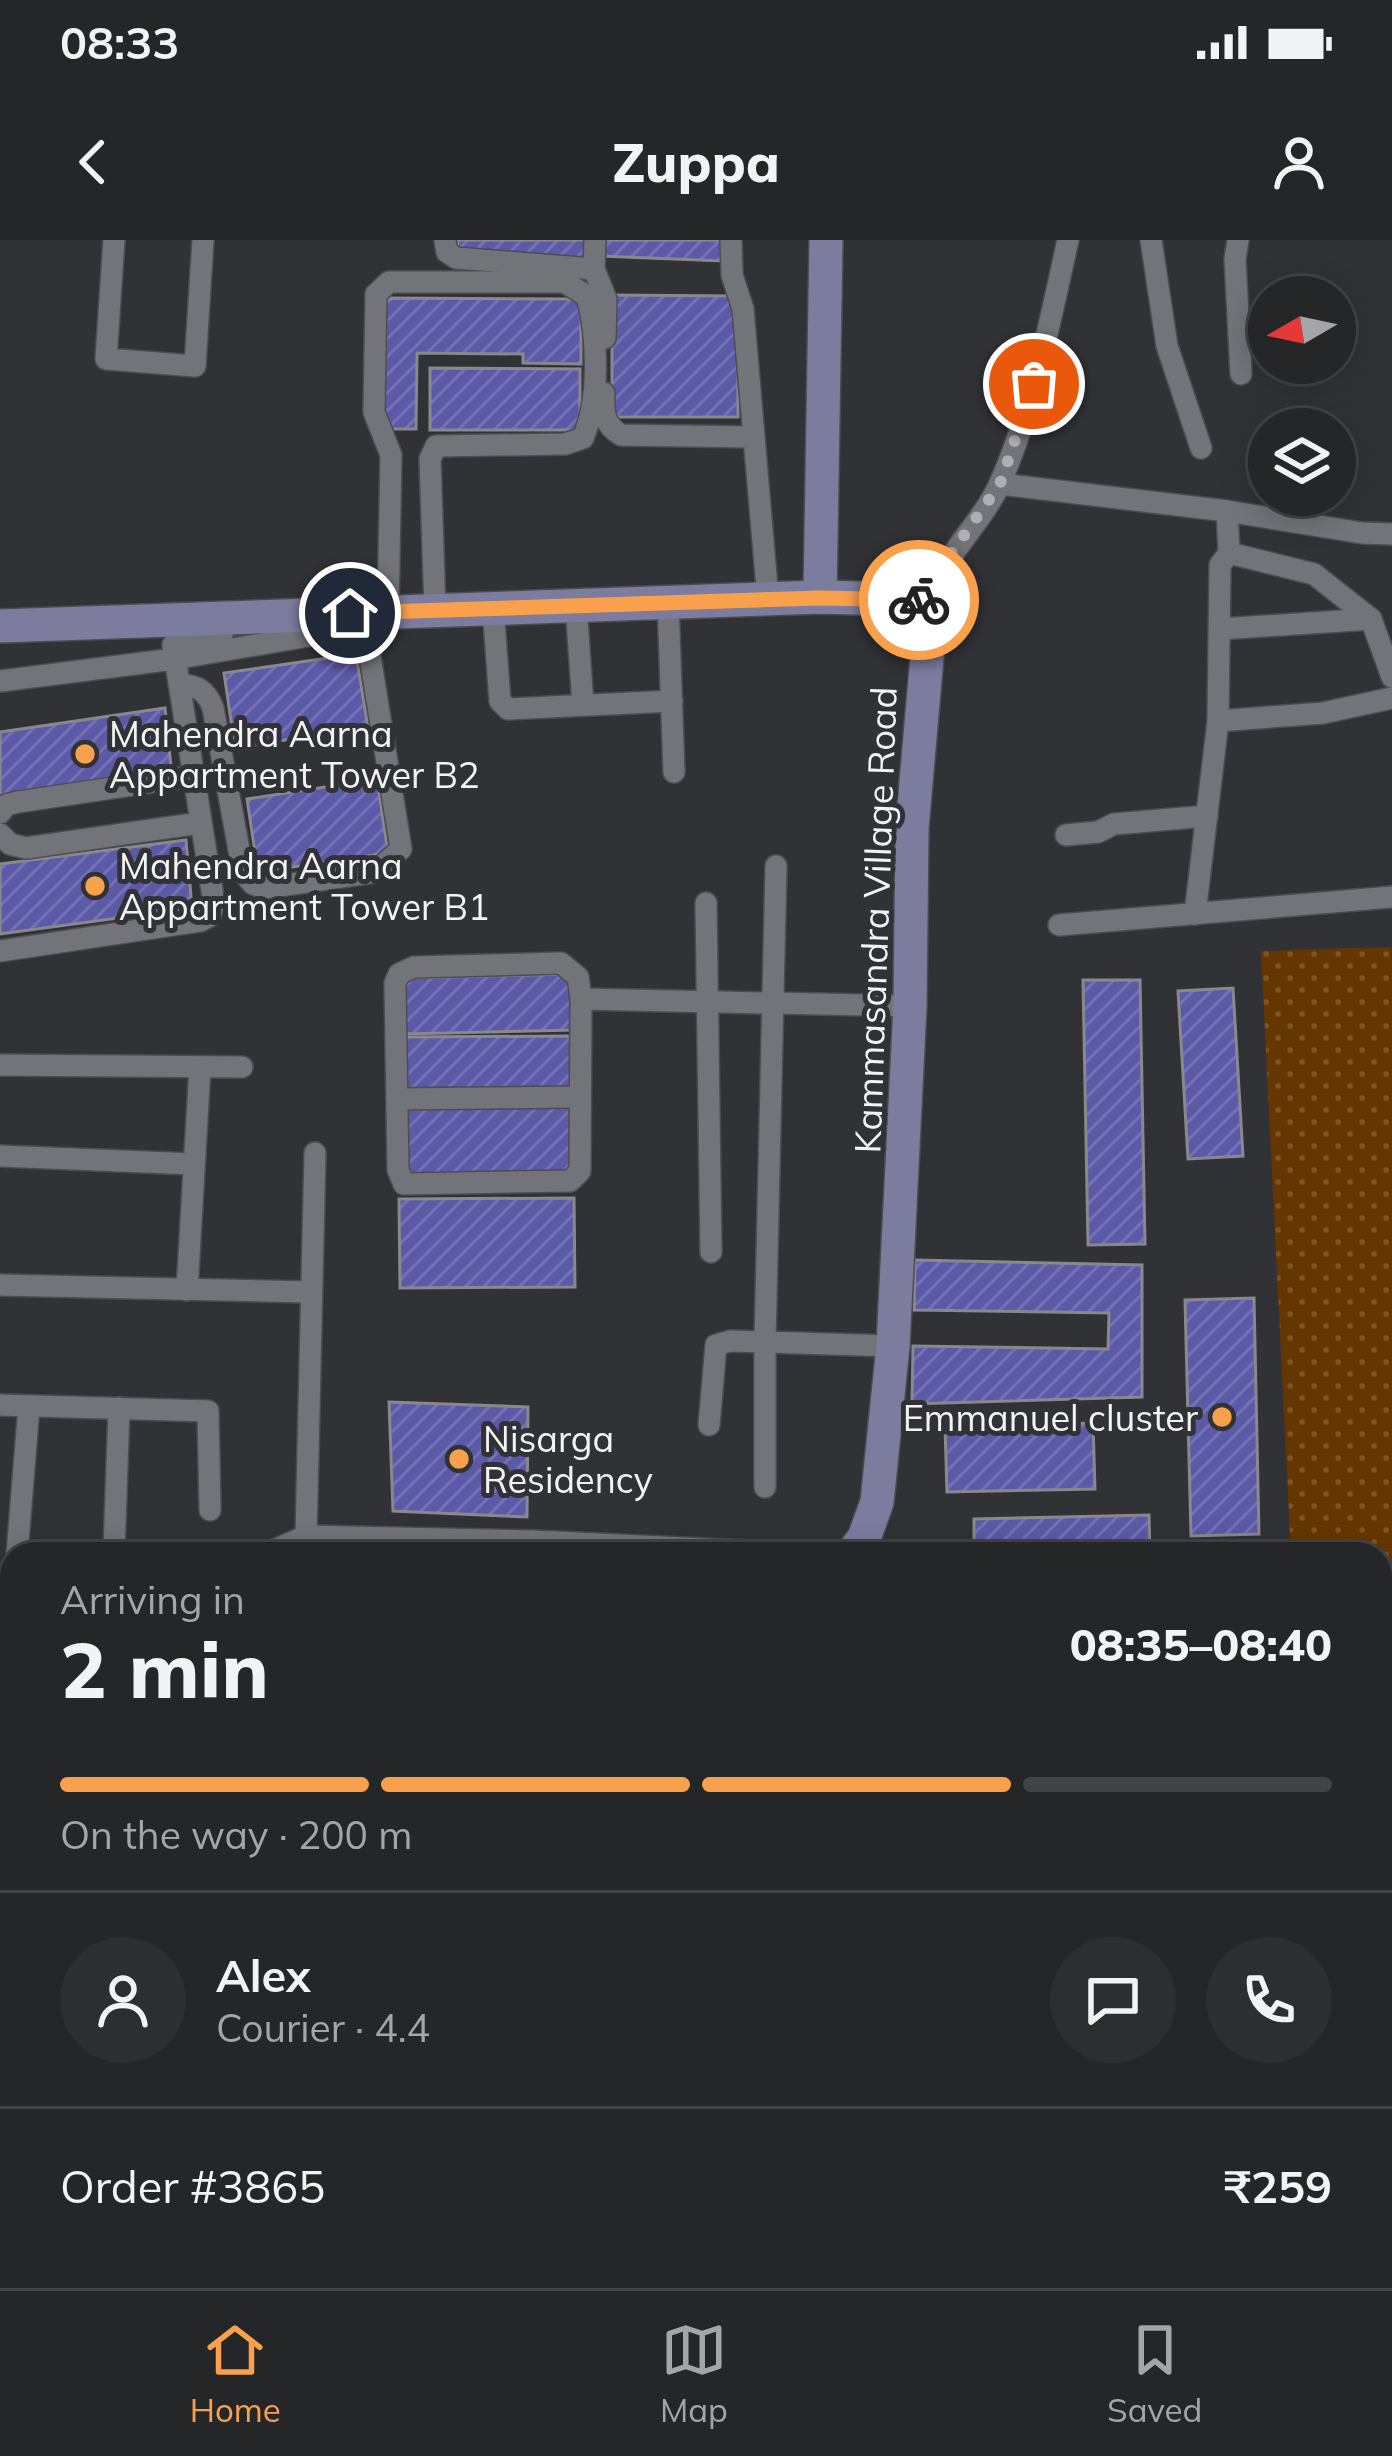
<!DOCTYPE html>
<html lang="en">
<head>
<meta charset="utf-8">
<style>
	:root { --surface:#252628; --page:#2d2e30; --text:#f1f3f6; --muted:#a3a5a8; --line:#424345; --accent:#f9a04d }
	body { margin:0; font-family:Mulish,sans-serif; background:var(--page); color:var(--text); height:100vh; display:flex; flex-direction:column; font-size:45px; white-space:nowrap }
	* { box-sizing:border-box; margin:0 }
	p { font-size:39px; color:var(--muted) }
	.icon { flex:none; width:66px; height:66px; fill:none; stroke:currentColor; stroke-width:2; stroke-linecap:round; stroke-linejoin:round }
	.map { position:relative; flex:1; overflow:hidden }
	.sheet { position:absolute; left:0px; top:1302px; width:1392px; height:747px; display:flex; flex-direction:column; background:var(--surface); border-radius:36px 36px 0 0; box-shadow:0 6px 30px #0003,0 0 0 3px var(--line) }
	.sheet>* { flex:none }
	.needle { width:78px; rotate:261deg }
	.buttons { position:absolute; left:1248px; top:36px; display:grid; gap:24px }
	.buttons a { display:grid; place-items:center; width:108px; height:108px; border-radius:50%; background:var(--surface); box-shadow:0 6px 30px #0003,0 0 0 3px var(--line); font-size:60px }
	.pin { position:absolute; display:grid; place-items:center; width:102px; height:102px; color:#fff; margin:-51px; border:6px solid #fff; border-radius:50%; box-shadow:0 3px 12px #0007 }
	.courier { position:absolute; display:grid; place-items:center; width:120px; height:120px; margin:-60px; border:9px solid #f9a04d; border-radius:50%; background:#fff; color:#222; box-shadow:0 3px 15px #0007 }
	.headline em { font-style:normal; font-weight:800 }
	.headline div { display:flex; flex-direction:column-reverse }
	.headline { display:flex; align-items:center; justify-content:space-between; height:204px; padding:0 60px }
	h1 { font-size:78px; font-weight:800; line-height:90px }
	.bar { display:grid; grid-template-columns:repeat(4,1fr); gap:18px 12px; align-content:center; height:144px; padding:0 60px }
	.bar i { height:15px; border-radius:9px; background:var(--line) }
	.bar .active { background:var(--accent) }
	.bar p { grid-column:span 4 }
	.line { display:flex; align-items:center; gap:30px; padding:0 60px; border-top:3px solid var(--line) }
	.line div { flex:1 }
	.round { display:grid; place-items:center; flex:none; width:126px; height:126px; border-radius:63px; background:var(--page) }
	.status { display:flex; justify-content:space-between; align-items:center; height:84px; padding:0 60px; background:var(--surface); direction:ltr }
	.status svg { height:33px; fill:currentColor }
	header { display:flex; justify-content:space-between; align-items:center; height:156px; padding:0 60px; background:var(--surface); font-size:54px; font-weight:800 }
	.tabs { display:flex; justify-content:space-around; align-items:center; height:168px; border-top:3px solid var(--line); background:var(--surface); font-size:33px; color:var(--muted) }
	.tabs a { display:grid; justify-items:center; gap:6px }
	.tabs .active { color:var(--accent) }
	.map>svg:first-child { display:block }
	.grass { fill:url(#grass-dots) }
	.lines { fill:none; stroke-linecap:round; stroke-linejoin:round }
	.stream { stroke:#2c1602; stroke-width:6 }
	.building { fill:url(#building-hatch); stroke:#88888d; stroke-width:3 }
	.street-casing { stroke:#4d4d51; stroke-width:24 }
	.secondary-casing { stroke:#4d4d51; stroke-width:36 }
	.street { stroke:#737479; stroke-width:21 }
	.secondary { stroke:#7c7c9f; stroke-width:33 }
	.done { stroke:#afafb3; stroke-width:12; stroke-dasharray:0 21.6 }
	.route { stroke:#f9a04d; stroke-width:15 }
	.poi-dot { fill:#f9a04d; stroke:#313236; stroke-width:4.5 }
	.labels { text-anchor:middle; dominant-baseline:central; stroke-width:10; stroke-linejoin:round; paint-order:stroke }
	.poi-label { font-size:36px; fill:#f3f3f6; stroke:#313236; text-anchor:start }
	.street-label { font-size:36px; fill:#f3f3f6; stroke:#313236 }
</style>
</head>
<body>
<div class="status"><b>08:33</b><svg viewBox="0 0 49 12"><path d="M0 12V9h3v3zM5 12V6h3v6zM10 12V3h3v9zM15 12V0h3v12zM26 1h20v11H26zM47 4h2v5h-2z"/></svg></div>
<header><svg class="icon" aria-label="back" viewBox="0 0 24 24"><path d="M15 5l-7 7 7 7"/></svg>Zuppa<svg class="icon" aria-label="person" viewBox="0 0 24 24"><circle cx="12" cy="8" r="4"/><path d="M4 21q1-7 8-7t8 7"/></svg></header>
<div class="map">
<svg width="1392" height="2048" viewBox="0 0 1392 2048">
	<defs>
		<pattern id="grass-dots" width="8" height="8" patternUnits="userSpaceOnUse" patternTransform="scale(3)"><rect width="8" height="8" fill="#653600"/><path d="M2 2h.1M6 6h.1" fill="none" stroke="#7c5426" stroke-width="1.8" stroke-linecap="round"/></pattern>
		<pattern id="building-hatch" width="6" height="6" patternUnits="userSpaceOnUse" patternTransform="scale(3)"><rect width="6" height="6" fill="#5b5aa7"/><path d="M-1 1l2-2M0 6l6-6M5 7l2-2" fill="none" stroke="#7372b4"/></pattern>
	</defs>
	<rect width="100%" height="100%" fill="#313236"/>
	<g class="grass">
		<polygon points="1391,707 1392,724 1392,1344 1380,1343 1380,1314 1291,1314 1261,711"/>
		<polygon points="1392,1811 1392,2013 1380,2015 1380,1813"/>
		<polygon points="76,2037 634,2037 634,2048 77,2048"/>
	</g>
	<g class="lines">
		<polyline class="stream" points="1332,2048 1392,2042"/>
	</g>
	<g class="building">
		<polygon points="458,0 587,0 586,20 457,15"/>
		<polygon points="601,0 724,0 723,21 600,16"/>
		<polygon points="612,55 738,56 738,177 612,177"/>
		<polygon points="384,58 581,59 581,124 523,123 523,114 417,113 416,189 383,189"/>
		<polygon points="430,128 580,129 580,190 430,190"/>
		<polygon points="356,414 368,487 235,508 224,433"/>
		<polygon points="165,468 172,536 0,559 0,492"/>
		<polygon points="377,539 388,613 258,632 247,559"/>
		<polygon points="186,600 192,668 0,694 0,624"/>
		<polygon points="571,734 573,790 404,794 403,738"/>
		<polygon points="1083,740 1140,740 1145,1004 1088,1005"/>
		<polygon points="1233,748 1243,916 1188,919 1178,751"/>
		<polygon points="572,796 573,854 404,855 404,797"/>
		<polygon points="570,860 571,931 406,934 404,863"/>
		<polygon points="574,958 575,1047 400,1048 399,959"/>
		<polygon points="915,1020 1142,1025 1142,1157 912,1164 913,1106 1108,1109 1109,1073 914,1070"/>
		<polygon points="1254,1058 1259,1294 1191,1296 1185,1060"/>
		<polygon points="389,1162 528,1167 527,1277 393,1271"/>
		<polygon points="1093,1183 1095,1249 947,1252 945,1187"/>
		<polygon points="1149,1275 1150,1314 974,1314 974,1279"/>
		<polygon points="989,2037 1028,2037 1028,2048 988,2048"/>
	</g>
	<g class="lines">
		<defs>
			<g id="street">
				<polyline points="114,0 106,119 195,126 203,0"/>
				<polyline points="445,0 447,12 456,18 594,29 606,59 605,98"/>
				<polyline points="731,0 732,35 743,69 754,197"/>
				<polyline points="1151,0 1167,106 1201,208"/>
				<polyline points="1238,0 1235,19 1241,134"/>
				<polyline points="594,29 595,0"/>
				<path d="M604,153C603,172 604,185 621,195L754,197L768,359"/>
				<polyline points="1000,244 1227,271 1229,313 1314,334 1371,379 1392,437"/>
				<polyline points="1227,271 1362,293 1392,294"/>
				<path d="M932,360C943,313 982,285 1001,241C1034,165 1050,81 1068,0"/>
				<polyline points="668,362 674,532"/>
				<polyline points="576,365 583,465"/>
				<polyline points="493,368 500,461 508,469 672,461"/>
				<path d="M388,372L391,215L374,172L376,54L389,42H564L587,56C598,98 600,158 583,198L565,204L436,206L430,219L435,370"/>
				<polyline points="1220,389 1371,379"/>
				<path d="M0,441L174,419L349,389L361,396L369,410L401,609L375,632L265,648L253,644L243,632L213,468C206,450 198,446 179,444"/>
				<polyline points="1218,481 1323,473 1392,458"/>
				<polyline points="0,573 6,565 18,562 193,536"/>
				<polyline points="0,594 10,604 26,608 200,583"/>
				<polyline points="1066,595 1098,592 1114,584 1207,576"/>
				<polyline points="776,626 765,1102 893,1106"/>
				<polyline points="706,663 711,1012"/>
				<polyline points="1195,674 1218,481 1220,325 1229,313"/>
				<polyline points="1059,685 1392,657"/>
				<polyline points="0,711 200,681 210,676 214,663 173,405 179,400 222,396"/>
				<polyline points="581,759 578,737 561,723 414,727 399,734 395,743 398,930 404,944 570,941 580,931 581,759 910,766"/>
				<polyline points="0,825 242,827"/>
				<polyline points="397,859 579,857"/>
				<polyline points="0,916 194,924"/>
				<polyline points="0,1045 311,1052"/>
				<polyline points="187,1050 200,827"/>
				<polyline points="0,1165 208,1171 210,1270"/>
				<polyline points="119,1168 114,1312 151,1314"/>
				<polyline points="709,1185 716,1105 730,1101 765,1102 765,1247"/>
				<polyline points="306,1296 315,913"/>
				<polyline points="17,1314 29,1166"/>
				<polyline points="265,1314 306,1296 533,1301"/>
				<polyline points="523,1314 533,1301 811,1314"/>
				<polyline points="0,1379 12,1379"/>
				<polyline points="0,1503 12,1502"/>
				<polyline points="1380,1638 1392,1636"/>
				<polyline points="0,1644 12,1642"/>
				<polyline points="0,1778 12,1776"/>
			</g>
			<g id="secondary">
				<polyline points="820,357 826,0"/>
				<polyline points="0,386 820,357 932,360 912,588 910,766 893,1106 877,1262 864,1298 852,1314"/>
				<polyline points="646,2037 647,2048"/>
			</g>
		</defs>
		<use href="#street" class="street-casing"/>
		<use href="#secondary" class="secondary-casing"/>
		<use href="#street" class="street"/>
		<use href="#secondary" class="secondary"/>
	</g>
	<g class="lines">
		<polyline class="done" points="919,360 932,360 941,328 1000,244 1034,144"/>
		<polyline class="route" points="350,373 820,358 919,360"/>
	</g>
	<g class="poi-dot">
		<circle cx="85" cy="514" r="12"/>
		<circle cx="95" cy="646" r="12"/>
		<circle cx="1222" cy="1177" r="12"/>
		<circle cx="459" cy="1219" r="12"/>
	</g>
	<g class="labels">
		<g class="poi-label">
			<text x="109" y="493">Mahendra Aarna<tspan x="109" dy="41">Appartment Tower B2</tspan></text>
			<text x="119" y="625">Mahendra Aarna<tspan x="119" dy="41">Appartment Tower B1</tspan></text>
			<text x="1198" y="1177" text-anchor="end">Emmanuel cluster</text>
			<text x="483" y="1198">Nisarga<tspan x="483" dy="41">Residency</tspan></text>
		</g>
		<g class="street-label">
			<text transform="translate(875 680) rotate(-88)">Kammasandra Village Road</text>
		</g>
	</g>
</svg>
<div class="buttons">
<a><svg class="needle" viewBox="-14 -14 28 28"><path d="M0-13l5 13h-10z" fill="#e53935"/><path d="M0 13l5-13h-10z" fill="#a3a5a8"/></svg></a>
<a><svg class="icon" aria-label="layers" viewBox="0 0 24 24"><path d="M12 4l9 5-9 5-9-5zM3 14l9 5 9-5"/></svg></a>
</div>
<div class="pin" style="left:1034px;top:144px;background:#ea580c"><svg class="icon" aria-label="bag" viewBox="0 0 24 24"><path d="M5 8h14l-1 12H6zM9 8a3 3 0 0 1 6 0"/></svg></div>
<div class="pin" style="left:350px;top:373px;background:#1f2937"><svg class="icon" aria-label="home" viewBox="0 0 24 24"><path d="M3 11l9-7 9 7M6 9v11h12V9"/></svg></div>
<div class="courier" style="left:919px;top:360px"><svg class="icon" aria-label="bike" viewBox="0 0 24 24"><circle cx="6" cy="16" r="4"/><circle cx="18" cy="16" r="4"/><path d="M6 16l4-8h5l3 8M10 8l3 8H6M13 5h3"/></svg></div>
<section class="sheet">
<div class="headline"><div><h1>2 min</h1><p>Arriving in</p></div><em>08:35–08:40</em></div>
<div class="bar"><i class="active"></i><i class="active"></i><i class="active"></i><i></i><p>On the way · 200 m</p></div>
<div class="line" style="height:216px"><a class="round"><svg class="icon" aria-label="person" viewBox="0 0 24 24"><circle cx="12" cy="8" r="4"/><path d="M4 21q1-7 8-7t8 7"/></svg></a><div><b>Alex</b><p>Courier · 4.4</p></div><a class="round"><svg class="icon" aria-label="chat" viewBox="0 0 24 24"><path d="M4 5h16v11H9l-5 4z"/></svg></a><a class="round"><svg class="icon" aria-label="phone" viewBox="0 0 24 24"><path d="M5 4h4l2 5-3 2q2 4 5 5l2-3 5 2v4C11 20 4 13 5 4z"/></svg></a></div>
<div class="line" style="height:156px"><div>Order #3865</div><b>₹259</b></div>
</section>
</div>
<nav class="tabs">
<a class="active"><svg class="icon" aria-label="home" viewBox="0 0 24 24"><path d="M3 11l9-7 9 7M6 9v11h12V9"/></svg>Home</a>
<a><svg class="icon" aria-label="map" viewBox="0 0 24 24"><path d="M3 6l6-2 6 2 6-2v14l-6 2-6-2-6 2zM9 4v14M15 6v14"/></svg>Map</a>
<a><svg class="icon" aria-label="saved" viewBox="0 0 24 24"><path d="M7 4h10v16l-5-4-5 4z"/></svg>Saved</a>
</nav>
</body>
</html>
